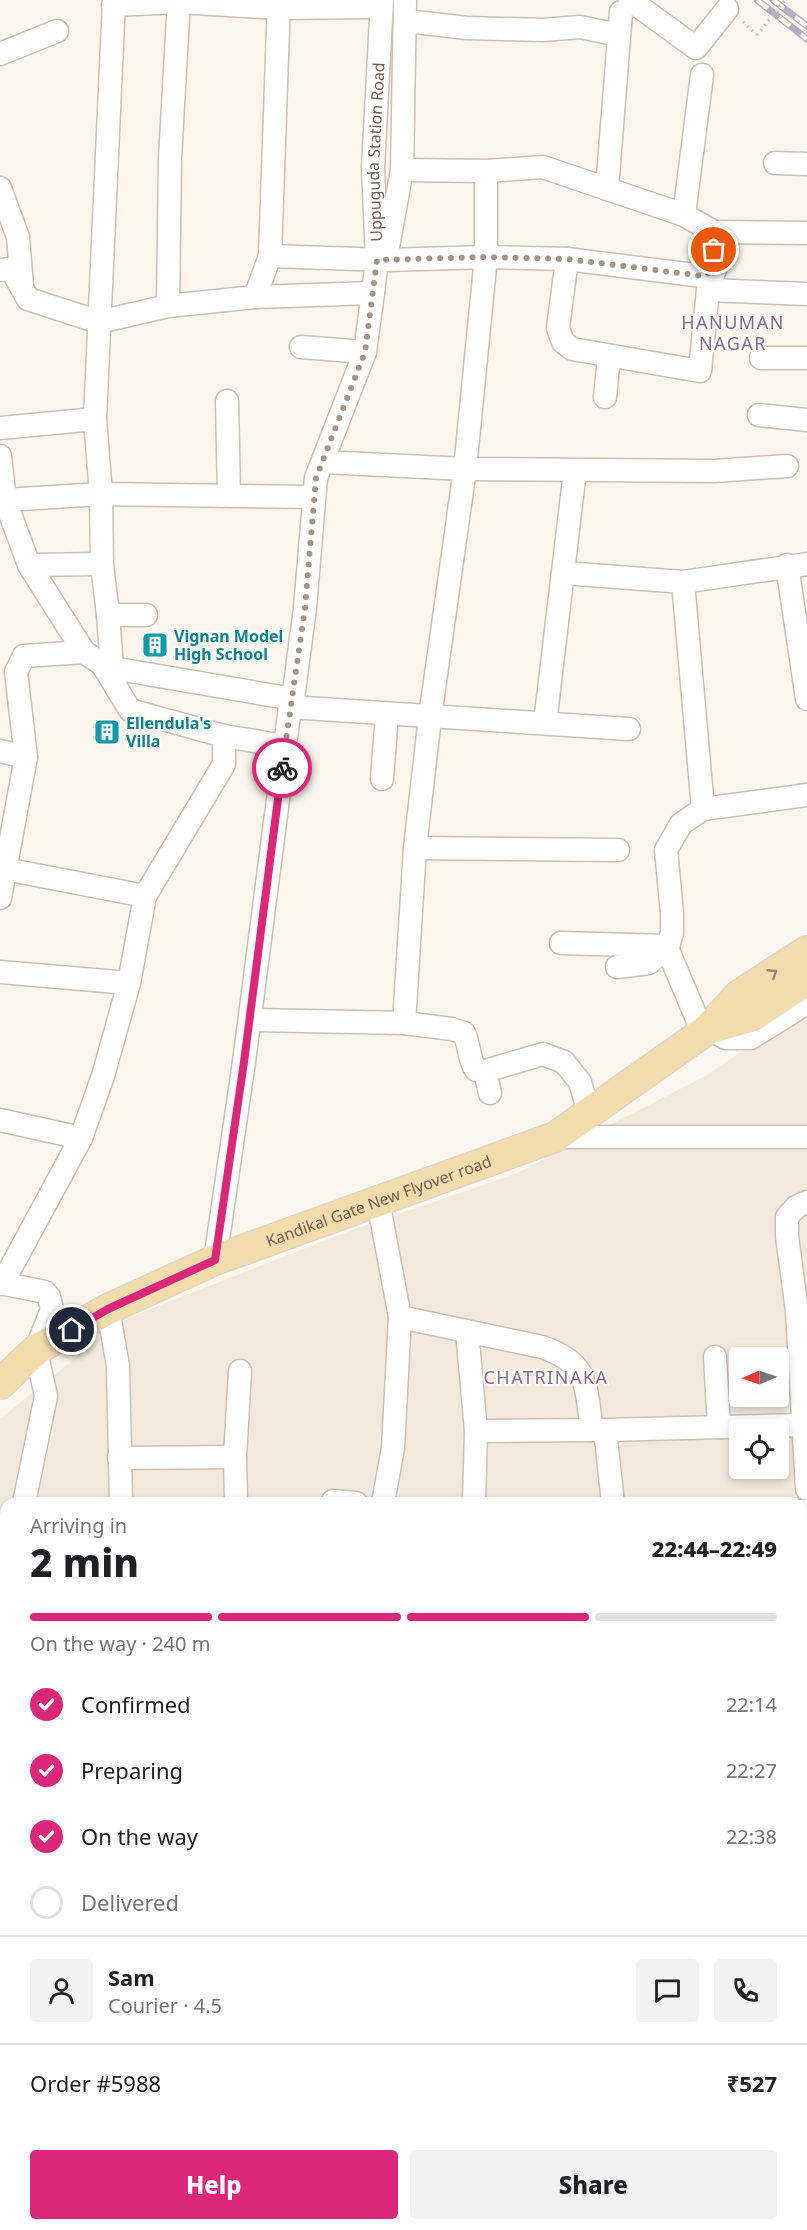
<!DOCTYPE html>
<html lang="en">
<head>
<meta charset="utf-8">
<style>
	:root { --surface:#fff; --page:#f2f2f2; --text:#202124; --muted:#757577; --line:#e0e0e0; --accent:#db2777 }
	body { margin:0; font-family:"Noto Sans",sans-serif; background:var(--page); color:var(--text); height:100vh; display:flex; flex-direction:column; font-size:22px; white-space:nowrap }
	* { box-sizing:border-box; margin:0 }
	p { font-size:20px; color:var(--muted) }
	.icon { flex:none; width:33px; height:33px; fill:none; stroke:currentColor; stroke-width:2; stroke-linecap:round; stroke-linejoin:round }
	.map { position:relative; flex:1; overflow:hidden }
	.panel { position:absolute; left:0px; top:1497px; width:807px; height:734px; display:flex; flex-direction:column; background:var(--surface); border-radius:18px 18px 0 0; box-shadow:0 3px 9px #0003 }
	.panel>* { flex:none }
	.needle { width:39px; rotate:268deg }
	.buttons { position:absolute; left:729px; top:1347px; display:grid; gap:12px }
	.buttons a { display:grid; place-items:center; width:60px; height:60px; border-radius:6px; background:var(--surface); box-shadow:0 3px 9px #0003; font-size:30px }
	.pin { position:absolute; display:grid; place-items:center; width:51px; height:51px; color:#fff; margin:-26px; border:3px solid #fff; border-radius:50%; box-shadow:0 2px 6px #0007 }
	.courier { position:absolute; display:grid; place-items:center; width:60px; height:60px; margin:-30px; border:4px solid #db2777; border-radius:50%; background:#fff; color:#222; box-shadow:0 2px 8px #0007 }
	.summary em { font-style:normal; font-weight:800 }
	.summary div { display:flex; flex-direction:column-reverse }
	.summary { display:flex; align-items:center; justify-content:space-between; height:102px; padding:0 30px }
	h1 { font-size:39px; font-weight:800; line-height:45px }
	.bar { display:grid; grid-template-columns:repeat(4,1fr); gap:9px 6px; align-content:center; height:72px; padding:0 30px }
	.bar i { height:8px; border-radius:4px; background:var(--line) }
	.bar .active { background:var(--accent) }
	.bar p { grid-column:span 4 }
	.line { display:flex; align-items:center; gap:15px; padding:0 30px; border-top:2px solid var(--line) }
	.line div { flex:1 }
	.round { display:grid; place-items:center; flex:none; width:63px; height:63px; border-radius:6px; background:var(--page) }
	ol { padding:0 30px; list-style:none }
	li { display:flex; align-items:center; gap:18px; height:66px }
	li p { margin-inline-start:auto }
	li .icon { padding:6px; border-radius:50%; background:var(--accent); color:#fff; stroke-width:4 }
	li:last-child { color:var(--muted) }
	li i { width:33px; height:33px; border:3px solid var(--line); border-radius:50% }
	.cta { display:flex; gap:12px; margin-top:auto; padding:12px 30px }
	.cta a { flex:1; height:69px; border-radius:6px; background:var(--accent); color:#fff; font-size:24px; font-weight:800; line-height:69px; text-align:center }
	.cta a+a { background:var(--page); color:var(--text) }
	.map>svg:first-child { display:block }
	.residential { fill:#f2e9dc; fill-rule:evenodd }
	.lines { fill:none; stroke-linecap:round; stroke-linejoin:round }
	.minor-casing { stroke:#ccbfb4; stroke-width:25 }
	.major-casing { stroke:#d8d2cf; stroke-width:32 }
	.path { stroke:#d3bcaa; stroke-width:3; stroke-dasharray:1.5 4.5; stroke-linecap:butt }
	.minor { stroke:#fff; stroke-width:22 }
	.major { stroke:#f1dcae; stroke-width:30 }
	.rail-casing { stroke:#baabc5; stroke-width:7 }
	.rail { stroke:#fdfaf3; stroke-width:4.5; stroke-dasharray:14; stroke-linecap:butt }
	.path-bridge { stroke:#d3bcaa; stroke-width:3; stroke-dasharray:1.5 4.5; stroke-linecap:butt }
	.oneway { stroke:#9a856e }
	.done { stroke:#a39488; stroke-width:6; stroke-dasharray:0 10.8 }
	.route { stroke:#db2777; stroke-width:8 }
	.labels { text-anchor:middle; dominant-baseline:central; stroke-width:4.5; stroke-linejoin:round; paint-order:stroke }
	.street-label { font-size:16px; fill:#746052; stroke:#fdfaf3 }
	.culture-label { font-size:16px; font-weight:bold; fill:#0d838f; stroke:#fdfaf3; text-anchor:start }
	.neighbourhood-label { font-size:18px; letter-spacing:1.5px; fill:#856a8f; stroke:#fdfaf3 }
</style>
</head>
<body>
<div class="map">
<svg width="807" height="2230" viewBox="0 0 807 2230">
	<rect width="100%" height="100%" fill="#fbf6ed"/>
	<path class="residential" d="M807,1007V2230H0V1419L122,1320L352,1230L515,1174L707,1075ZM740,1358H778V1396H740ZM740,1430H778V1468H740ZM6,1503H801V2224H6Z"/>
	<g class="lines">
		<defs>
			<g id="minor">
				<polyline points="114,0 95,419 101,494 102,564 108,615 112,668 293,699"/>
				<polyline points="630,0 696,48 727,9"/>
				<polyline points="113,5 179,2 279,8 367,7"/>
				<polyline points="406,21 467,28 543,30 580,27 619,35"/>
				<polyline points="0,54 57,31"/>
				<polyline points="775,163 807,164"/>
				<polyline points="402,170 486,171 486,257 567,259 703,276 715,269 714,232 684,215 543,167 486,171"/>
				<polyline points="0,188 18,237 22,286"/>
				<polyline points="607,189 621,12"/>
				<polyline points="684,215 702,75"/>
				<polyline points="714,232 807,233"/>
				<polyline points="270,256 279,0"/>
				<polyline points="386,258 402,170 405,0"/>
				<polyline points="567,259 558,328 563,342 572,349 700,371 708,290 715,269"/>
				<polyline points="0,270 11,269 28,299 99,322 168,306 255,297 270,256 386,260 486,257 465,469 714,471 787,466"/>
				<polyline points="708,290 807,294"/>
				<polyline points="255,297 373,293"/>
				<polyline points="168,306 170,158 179,0"/>
				<polyline points="301,347 365,352"/>
				<polyline points="761,358 807,358"/>
				<polyline points="605,397 609,356"/>
				<polyline points="227,401 229,495"/>
				<polyline points="759,415 807,420"/>
				<polyline points="0,428 95,419"/>
				<polyline points="0,456 5,500 29,565 84,652"/>
				<polyline points="5,500 101,494 314,497"/>
				<polyline points="29,565 102,564"/>
				<polyline points="787,565 807,699"/>
				<polyline points="564,573 683,582 807,564"/>
				<polyline points="683,582 703,809 807,795"/>
				<polyline points="108,615 146,615"/>
				<polyline points="102,664 130,710 224,736 285,746"/>
				<polyline points="290,707 629,729"/>
				<polyline points="545,723 575,471"/>
				<polyline points="0,751 26,757"/>
				<polyline points="382,779 387,714"/>
				<polyline points="415,848 618,850"/>
				<polyline points="5,869 145,896"/>
				<polyline points="0,898 26,757 16,672 24,656 84,652 102,664 112,668"/>
				<polyline points="561,943 668,946"/>
				<polyline points="667,948 703,1033"/>
				<polyline points="617,967 649,963 668,946 672,933 672,913 666,850 681,824 703,809"/>
				<polyline points="0,972 129,983"/>
				<polyline points="250,1020 404,1023 415,848 430,717 465,469 323,462"/>
				<path d="M404,1023L452,1029L464,1033C470,1045 468,1059 476,1070L485,1071L543,1054L564,1062L580,1082L589,1113"/>
				<polyline points="708,1029 726,1038 751,1038 807,1003"/>
				<polyline points="485,1071 490,1093"/>
				<polyline points="0,1120 81,1138"/>
				<polyline points="555,1137 807,1137"/>
				<polyline points="378,1201 400,1317 393,1448 383,1503"/>
				<polyline points="807,1202 796,1207 787,1217 787,1236 797,1311 807,1489"/>
				<path id="s1" d="M215,1260L244,1062L290,707L293,699L305,608L316,478L365,352L373,293L377,259L373,168L382,0"/>
				<polyline points="0,1283 45,1292 49,1297 52,1309 36,1350 46,1396 24,1503"/>
				<polyline points="2,1284 81,1138 103,1076 129,983 145,896 224,764 224,736"/>
				<polyline points="108,1309 118,1366 121,1503"/>
				<path d="M400,1317L542,1347C590,1363 585,1386 592,1430H605L613,1503"/>
				<polyline points="467,1331 476,1431 474,1503"/>
				<polyline points="715,1357 719,1427"/>
				<polyline points="605,1430 803,1425"/>
				<polyline points="476,1431 592,1430"/>
				<polyline points="119,1458 235,1457"/>
				<polyline points="333,1501 356,1503"/>
				<polyline points="236,1503 235,1457 240,1371"/>
				<polyline points="801,1511 807,1511"/>
				<polyline points="0,1579 6,1581"/>
				<polyline points="801,1595 807,1594"/>
				<polyline points="0,1653 6,1654"/>
				<polyline points="801,1683 807,1683"/>
				<polyline points="0,1724 6,1725"/>
				<polyline points="0,1882 6,1883"/>
				<polyline points="801,1910 807,1909"/>
				<polyline points="0,1962 6,1964"/>
				<polyline points="0,2026 6,2027"/>
				<polyline points="801,2131 807,2073"/>
				<polyline points="801,2149 807,2149"/>
				<polyline points="452,2224 502,2230"/>
				<polyline points="374,2230 375,2224"/>
				<polyline points="661,2230 667,2224"/>
			</g>
			<g id="major">
				<polyline points="708,1029 753,1016 807,980"/>
				<path id="s2" d="M0,1384L36,1350L108,1309L215,1260L555,1137L708,1029L739,995L807,951"/>
			</g>
		</defs>
		<use href="#minor" class="minor-casing"/>
		<use href="#major" class="major-casing"/>
		<polyline class="path" points="743,22 757,35"/>
		<use href="#minor" class="minor"/>
		<use href="#major" class="major"/>
		<defs>
			<g id="rail">
				<polyline points="757,0 807,39"/>
				<polyline points="773,0 807,26"/>
			</g>
		</defs>
		<use href="#rail" class="rail-casing"/>
		<use href="#rail" class="rail"/>
		<polyline class="path-bridge" points="757,35 785,0"/>
	</g>
	<defs><path id="oneway-chevron" d="M-2-3.5L2.5 0L-2 3.5" fill="none" stroke-width="1.6" stroke-linecap="round" stroke-linejoin="round" transform="scale(1.5)"/></defs>
	<use class="oneway" href="#oneway-chevron" transform="translate(773 973) rotate(-33)"/>
	<g class="lines">
		<polyline class="done" points="282,768 305,608 316,478 365,352 377,260 486,257 567,259 703,276 715,269 714,250"/>
		<polyline class="route" points="72,1330 108,1309 215,1260 244,1062 282,768"/>
	</g>
	<defs>
		<symbol id="building-square" viewBox="-11 -11 22 22"><rect x="-9" y="-9" width="18" height="18" rx="4" fill="#0f9aa8" stroke="#fdfaf3"/><path d="M-4-6H4V6H1V3H-1V6H-4ZM-2.5-4.3h1.7v1.8h-1.7ZM.8-4.3h1.7v1.8H.8ZM-2.5-1h1.7V.8h-1.7ZM.8-1h1.7V.8H.8Z" fill="#fff"/></symbol>
	</defs>
	<g fill-rule="evenodd">
		<use href="#building-square" x="140" y="630" width="30" height="30"/>
		<use href="#building-square" x="92" y="717" width="30" height="30"/>
	</g>
	<g class="labels">
		<g class="street-label">
			<text stroke="none"><textPath href="#s1" startOffset="1125">Uppuguda Station Road</textPath></text>
			<text stroke="none"><textPath href="#s2" startOffset="424">Kandikal Gate New Flyover road</textPath></text>
		</g>
		<g class="culture-label">
			<text x="174" y="636">Vignan Model<tspan x="174" dy="18">High School</tspan></text>
			<text x="126" y="723">Ellendula's<tspan x="126" dy="18">Villa</tspan></text>
		</g>
		<g class="neighbourhood-label">
			<text x="733" y="322">HANUMAN<tspan x="733" dy="21">NAGAR</tspan></text>
			<text x="546" y="1377">CHATRINAKA</text>
		</g>
	</g>
</svg>
<div class="buttons">
<a><svg class="needle" viewBox="-14 -14 28 28"><path d="M0-13l5 13h-10z" fill="#e53935"/><path d="M0 13l5-13h-10z" fill="#757577"/></svg></a>
<a><svg class="icon" aria-label="locate" viewBox="0 0 24 24"><circle cx="12" cy="12" r="6"/><path d="M12 2v4M12 18v4M2 12h4M18 12h4"/></svg></a>
</div>
<div class="pin" style="left:714px;top:250px;background:#ea580c"><svg class="icon" aria-label="bag" viewBox="0 0 24 24"><path d="M5 8h14l-1 12H6zM9 8a3 3 0 0 1 6 0"/></svg></div>
<div class="pin" style="left:72px;top:1330px;background:#1f2937"><svg class="icon" aria-label="home" viewBox="0 0 24 24"><path d="M3 11l9-7 9 7M6 9v11h12V9"/></svg></div>
<div class="courier" style="left:282px;top:768px"><svg class="icon" aria-label="bike" viewBox="0 0 24 24"><circle cx="6" cy="16" r="4"/><circle cx="18" cy="16" r="4"/><path d="M6 16l4-8h5l3 8M10 8l3 8H6M13 5h3"/></svg></div>
<section class="panel">
<div class="summary"><div><h1>2 min</h1><p>Arriving in</p></div><em>22:44–22:49</em></div>
<div class="bar"><i class="active"></i><i class="active"></i><i class="active"></i><i></i><p>On the way · 240 m</p></div>
<ol>
<li><svg class="icon" aria-label="check" viewBox="0 0 24 24"><path d="M5 12l5 5 9-10"/></svg>Confirmed<p>22:14</p></li>
<li><svg class="icon" aria-label="check" viewBox="0 0 24 24"><path d="M5 12l5 5 9-10"/></svg>Preparing<p>22:27</p></li>
<li><svg class="icon" aria-label="check" viewBox="0 0 24 24"><path d="M5 12l5 5 9-10"/></svg>On the way<p>22:38</p></li>
<li><i></i>Delivered</li>
</ol>
<div class="line" style="height:108px"><a class="round"><svg class="icon" aria-label="person" viewBox="0 0 24 24"><circle cx="12" cy="8" r="4"/><path d="M4 21q1-7 8-7t8 7"/></svg></a><div><b>Sam</b><p>Courier · 4.5</p></div><a class="round"><svg class="icon" aria-label="chat" viewBox="0 0 24 24"><path d="M4 5h16v11H9l-5 4z"/></svg></a><a class="round"><svg class="icon" aria-label="phone" viewBox="0 0 24 24"><path d="M5 4h4l2 5-3 2q2 4 5 5l2-3 5 2v4C11 20 4 13 5 4z"/></svg></a></div>
<div class="line" style="height:78px"><div>Order #5988</div><b>₹527</b></div>
<div class="cta"><a>Help</a><a>Share</a></div>
</section>
</div>
</body>
</html>
